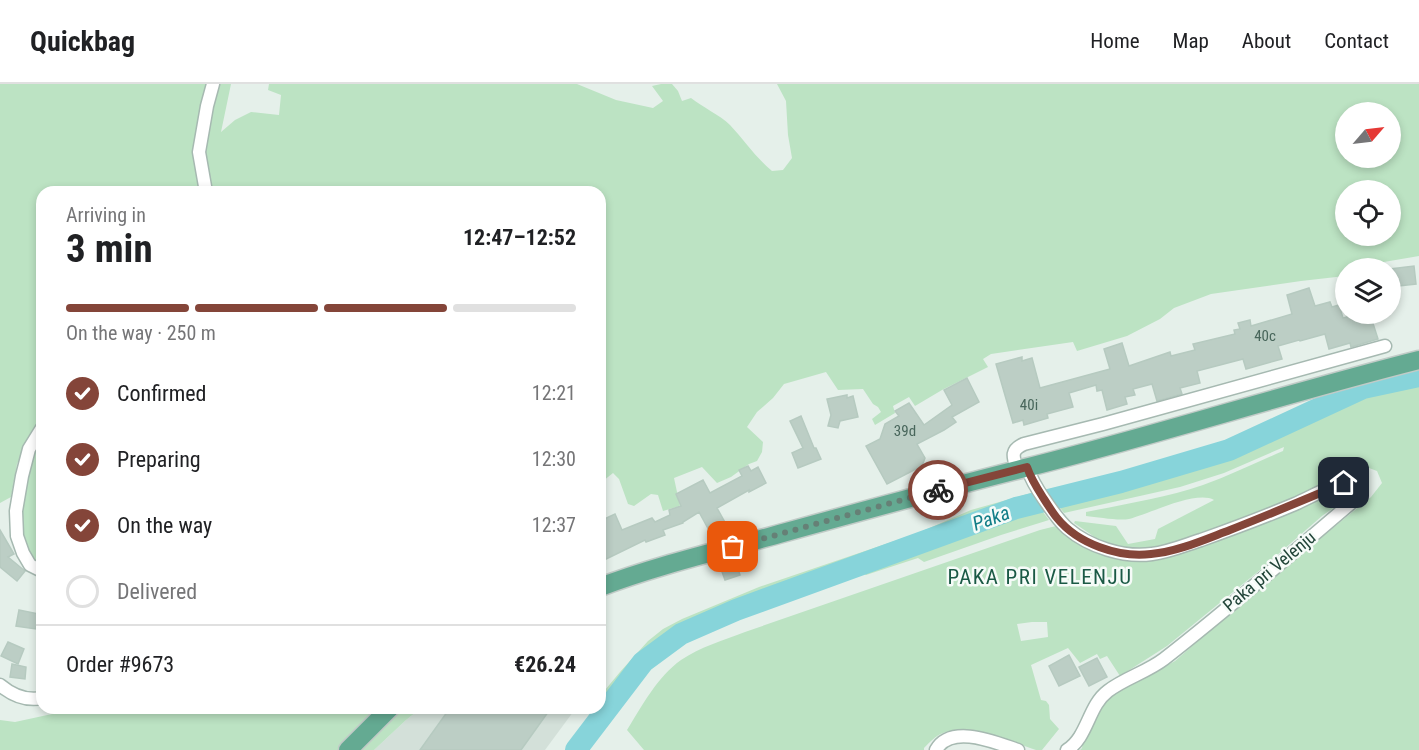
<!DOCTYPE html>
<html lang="en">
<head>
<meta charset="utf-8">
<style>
	:root { --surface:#fff; --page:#f6f6f6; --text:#202124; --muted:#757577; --line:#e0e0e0; --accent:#844539 }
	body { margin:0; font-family:"Roboto Condensed",sans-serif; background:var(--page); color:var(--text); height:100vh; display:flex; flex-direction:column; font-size:22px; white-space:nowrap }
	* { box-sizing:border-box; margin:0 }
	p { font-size:20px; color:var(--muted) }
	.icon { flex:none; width:33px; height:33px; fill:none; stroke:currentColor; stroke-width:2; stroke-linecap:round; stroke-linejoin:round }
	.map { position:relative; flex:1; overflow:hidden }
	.side { position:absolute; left:36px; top:102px; width:570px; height:528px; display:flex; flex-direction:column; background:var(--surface); border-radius:18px; box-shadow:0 3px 9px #0003 }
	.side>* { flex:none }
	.needle { width:39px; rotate:62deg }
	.controls { position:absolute; left:1335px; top:18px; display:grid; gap:12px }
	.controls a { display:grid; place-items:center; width:66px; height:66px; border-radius:50%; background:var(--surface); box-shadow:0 3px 9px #0003; font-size:30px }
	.pin { position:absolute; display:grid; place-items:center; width:51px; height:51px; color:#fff; margin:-26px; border-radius:12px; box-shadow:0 3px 9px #0006 }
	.courier { position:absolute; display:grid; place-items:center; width:60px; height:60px; margin:-30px; border:4px solid #844539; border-radius:50%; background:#fff; color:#222; box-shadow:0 2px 8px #0007 }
	.headline em { font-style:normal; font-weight:700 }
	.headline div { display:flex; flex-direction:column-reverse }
	.headline { display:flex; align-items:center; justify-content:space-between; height:102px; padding:0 30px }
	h1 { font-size:39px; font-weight:700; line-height:45px }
	.bar { display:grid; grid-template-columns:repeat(4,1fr); gap:9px 6px; align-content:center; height:72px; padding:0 30px }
	.bar i { height:8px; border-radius:4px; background:var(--line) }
	.bar .active { background:var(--accent) }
	.bar p { grid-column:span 4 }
	.line { display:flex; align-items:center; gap:15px; padding:0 30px; border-top:2px solid var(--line) }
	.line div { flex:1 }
	ol { padding:0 30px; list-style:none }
	li { display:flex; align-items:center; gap:18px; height:66px }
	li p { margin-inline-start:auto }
	li .icon { padding:6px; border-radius:50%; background:var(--accent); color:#fff; stroke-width:4 }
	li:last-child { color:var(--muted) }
	li i { width:33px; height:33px; border:3px solid var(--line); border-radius:50% }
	header { display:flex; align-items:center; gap:36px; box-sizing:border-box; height:84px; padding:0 30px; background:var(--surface); border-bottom:2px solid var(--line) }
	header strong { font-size:28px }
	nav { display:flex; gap:33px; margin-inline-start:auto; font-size:21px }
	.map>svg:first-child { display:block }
	.built { fill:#d3e0d9 }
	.green { fill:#bce3c3; fill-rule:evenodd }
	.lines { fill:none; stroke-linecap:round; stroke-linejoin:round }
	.river { stroke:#87d4da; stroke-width:22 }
	.building { fill:#bccec5; stroke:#b6cac0; stroke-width:1.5 }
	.minor-casing { stroke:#a6b9b1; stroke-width:15 }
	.primary-casing { stroke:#c1cbc7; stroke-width:21 }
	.minor { stroke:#fff; stroke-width:12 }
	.primary { stroke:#64aa92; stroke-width:18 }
	.done { stroke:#668076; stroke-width:6; stroke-dasharray:0 10.8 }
	.route { stroke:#844539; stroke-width:8 }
	.labels { text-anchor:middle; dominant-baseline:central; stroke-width:5; stroke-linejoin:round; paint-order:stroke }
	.number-label { font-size:15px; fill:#48665b }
	.street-label { font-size:18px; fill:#214438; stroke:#f6fbf8 }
	.water-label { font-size:20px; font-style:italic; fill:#137e88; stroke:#f6fbf8 }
	.quarter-label { font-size:21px; letter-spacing:1.5px; fill:#1a5945; stroke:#f6fbf8 }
</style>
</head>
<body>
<header>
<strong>Quickbag</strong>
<nav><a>Home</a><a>Map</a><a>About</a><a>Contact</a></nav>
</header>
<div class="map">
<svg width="1419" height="666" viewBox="0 0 1419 666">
	<rect width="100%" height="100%" fill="#e5f0ea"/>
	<polygon class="built" points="421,624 576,624 545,666 374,666 406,636"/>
	<g class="green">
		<polygon points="0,0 207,0 202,108 42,108 42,334 34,344 17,380 11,413 0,419"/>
		<path d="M217,0H231L221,48L235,36L251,28L279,31L281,11L268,6L269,0H577L616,16L653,24L663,17L652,2L661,0H672L678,7L682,17L691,14C702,23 720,31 730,41C744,56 756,74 772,87L783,86L792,74L788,51L786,17L777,0H1419V172L1378,179V184H1346L1345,192L1301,197L1211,210L1174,224L1160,235L1127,252L1077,267L1073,258L991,270L983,275L988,283L942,306L915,322L909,313L893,322L895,329L875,341L872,335L881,328L878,323L873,320L863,305L838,306L826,288L784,300L773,314L757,328L747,343L763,358L762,368L757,377L749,380L731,393L717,399L702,383L674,394L680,422L663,427L658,411L651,410L634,422L628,420L619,395L613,389L603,397L600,408V108H211L206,72V52ZM1346,28H1390V74H1346ZM1346,106H1390V152H1346Z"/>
		<path d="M1419,295V666H1080L1082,664L1085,648L1105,615L1175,577L1264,500L1371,413L1382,399L1377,387L1369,384L1356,385L1329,399L1267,425L1183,457L1158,465L1139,467L1105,460L1074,439L1075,437L1116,442L1128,460L1155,455L1158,445L1214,416C1196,406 1149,430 1129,435C1118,437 1098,433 1086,432V428C1125,420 1165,414 1203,401C1231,391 1257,378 1283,367L1284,363L1224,389L1180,403L1064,429L1057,420L1108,410L1192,387L1252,361L1366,309Z"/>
		<path d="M42,351V481C39,480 36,479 34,477C13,458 26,391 33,367C35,361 39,356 42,351Z"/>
		<path d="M1351,404L1353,410L1322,432L1260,486L1167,562L1120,592L1107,572L1100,575L1097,570L1080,579L1068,564L1031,581L1041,616L1046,617L1049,621L1050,635L1059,645L1042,666H1036C1012,658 966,639 943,649C935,652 930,658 924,664V666H644L627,646C642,622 657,593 681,576C700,563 724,556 745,548L1040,446L1056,442L1070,452L1121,475L1253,441ZM1032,538H1047L1048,553L1021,557L1017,540Z"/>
		<polygon points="1031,409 1035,415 776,505 684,541 662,556 650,566 600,623 600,612 620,588 648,557 663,545 682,535 759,503 918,449 971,426"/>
		<polygon points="1040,424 1049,436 1001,451 924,478 918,474 866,491 859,486 908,467"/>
		<polygon points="81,624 379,624 339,666 0,666 0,636 15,638 52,630 80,628"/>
		<polygon points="400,624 421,624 406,636 374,666 358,666"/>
	</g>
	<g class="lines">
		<polyline class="river" points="576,666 643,578 681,550 736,526 1016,424 1121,398 1229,366 1363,304 1419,292"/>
	</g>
	<g class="building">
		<polygon points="1414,182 1416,200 1390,203 1390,185"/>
		<polygon points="1309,204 1315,222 1330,218 1332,223 1339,221 1343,234 1358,230 1370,230 1378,255 1351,263 1350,259 1329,265 1325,250 1300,257 1299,256 1278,262 1282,275 1246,285 1243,275 1197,287 1200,299 1180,304 1182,310 1157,317 1152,300 1133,305 1135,311 1125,313 1127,320 1107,326 1102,306 1097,307 1096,301 1069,309 1073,323 1047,330 1048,334 1024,341 1023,336 1013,339 996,280 1022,273 1022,277 1032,274 1040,304 1110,285 1104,265 1122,259 1129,282 1170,268 1171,272 1195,266 1193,260 1235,250 1234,246 1240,245 1238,239 1250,236 1251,242 1292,230 1287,211"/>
		<polygon points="967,294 979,318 952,333 956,338 944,346 917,360 925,374 922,382 887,400 866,362 880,355 885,340 899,332 895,327 909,319 924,341 952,321 944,306"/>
		<polygon points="847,311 847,314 853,312 858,333 840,337 838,344 828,342 831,331 827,315"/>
		<polygon points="801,332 814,364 816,364 821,375 798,384 792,369 803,364 790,337"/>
		<polygon points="748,382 751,387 758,383 766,399 749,408 749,406 717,424 727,442 711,450 699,428 683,438 683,439 663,446 665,451 646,458 645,456 600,478 600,437 615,430 622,446 652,434 655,438 670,431 669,426 681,422 676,410 703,396 710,409 742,392 739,386"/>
		<polygon points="0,446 14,470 8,473 25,487 17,497 0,483"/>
		<polygon points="736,479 740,491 725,496 721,485"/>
		<polygon points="19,526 39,530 36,545 16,542"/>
		<polygon points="8,558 24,565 18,580 1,572"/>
		<polygon points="1069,571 1080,592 1059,602 1049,582"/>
		<polygon points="1097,574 1107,593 1089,602 1079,583"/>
		<polygon points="12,580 26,583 25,595 10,593"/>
		<polygon points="450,624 551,624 521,666 420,666"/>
	</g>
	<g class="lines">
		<defs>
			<g id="minor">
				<polyline points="206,108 199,68 207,22 213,0"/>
				<polyline points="42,344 29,365 22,392 16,427 17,452 23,469 30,481 42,487"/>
				<path d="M1027,383C1031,395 1037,405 1044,415C1051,425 1058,436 1067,444C1089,463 1124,474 1152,470C1169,468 1185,461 1201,456C1232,445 1264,433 1295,420C1311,413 1338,397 1355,397C1360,404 1360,407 1357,414C1293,468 1230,524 1164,575C1147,588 1125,594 1108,607C1088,622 1088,653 1067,666"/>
				<path d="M1017,385C1013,373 1010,366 1024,360L1103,340L1385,262"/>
				<path d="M0,601C12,611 27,617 42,614"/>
				<path d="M936,666C951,639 997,659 1018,666"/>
			</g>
			<g id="primary">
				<path d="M600,503C658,481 719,467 779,450C862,427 945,404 1029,383C1160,350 1288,309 1419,276"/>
				<polyline points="348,666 390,624"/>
			</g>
		</defs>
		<use href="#minor" class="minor-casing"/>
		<use href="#primary" class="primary-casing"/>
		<use href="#minor" class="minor"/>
		<use href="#primary" class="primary"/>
	</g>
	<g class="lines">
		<polyline class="done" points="733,463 938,406"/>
		<path class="route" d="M938,406L1027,383C1031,395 1037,404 1044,415C1048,421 1052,428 1057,434C1078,460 1119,474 1151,470C1177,468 1206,455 1230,446C1268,431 1306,415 1344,399"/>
	</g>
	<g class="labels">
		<g class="number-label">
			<text x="1265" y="252">40c</text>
			<text x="1029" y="321">40i</text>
			<text x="905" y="347">39d</text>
		</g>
		<g class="street-label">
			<text transform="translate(1269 487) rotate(-40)">Paka pri Velenju</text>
		</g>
		<g class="water-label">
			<text transform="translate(991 434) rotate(-20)">Paka</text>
		</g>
		<g class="quarter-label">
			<text x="1040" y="493">PAKA PRI VELENJU</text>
		</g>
	</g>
</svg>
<div class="controls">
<a><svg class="needle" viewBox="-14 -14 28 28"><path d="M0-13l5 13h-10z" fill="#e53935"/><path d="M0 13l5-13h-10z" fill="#757577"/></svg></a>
<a><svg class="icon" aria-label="locate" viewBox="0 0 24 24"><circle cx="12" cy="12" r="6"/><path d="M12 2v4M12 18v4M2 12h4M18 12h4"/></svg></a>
<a><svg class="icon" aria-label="layers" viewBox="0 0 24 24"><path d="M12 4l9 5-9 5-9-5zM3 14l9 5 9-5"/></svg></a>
</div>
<div class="pin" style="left:733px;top:463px;background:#ea580c"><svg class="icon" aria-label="bag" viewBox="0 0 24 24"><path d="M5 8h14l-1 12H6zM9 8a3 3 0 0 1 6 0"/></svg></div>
<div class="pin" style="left:1344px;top:399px;background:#1f2937"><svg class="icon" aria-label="home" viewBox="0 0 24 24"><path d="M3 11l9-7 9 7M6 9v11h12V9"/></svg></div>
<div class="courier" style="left:938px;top:406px"><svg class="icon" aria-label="bike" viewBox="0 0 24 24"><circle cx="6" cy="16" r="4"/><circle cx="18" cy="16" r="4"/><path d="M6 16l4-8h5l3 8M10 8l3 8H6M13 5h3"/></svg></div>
<section class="side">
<div class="headline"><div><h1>3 min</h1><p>Arriving in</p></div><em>12:47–12:52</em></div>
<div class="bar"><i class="active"></i><i class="active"></i><i class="active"></i><i></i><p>On the way · 250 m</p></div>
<ol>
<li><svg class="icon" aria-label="check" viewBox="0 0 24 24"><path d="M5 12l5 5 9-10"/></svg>Confirmed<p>12:21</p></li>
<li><svg class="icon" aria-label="check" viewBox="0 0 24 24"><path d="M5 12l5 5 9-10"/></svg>Preparing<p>12:30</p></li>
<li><svg class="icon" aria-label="check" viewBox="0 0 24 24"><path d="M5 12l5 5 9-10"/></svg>On the way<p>12:37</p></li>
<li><i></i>Delivered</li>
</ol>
<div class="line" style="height:78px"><div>Order #9673</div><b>€26.24</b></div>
</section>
</div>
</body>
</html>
